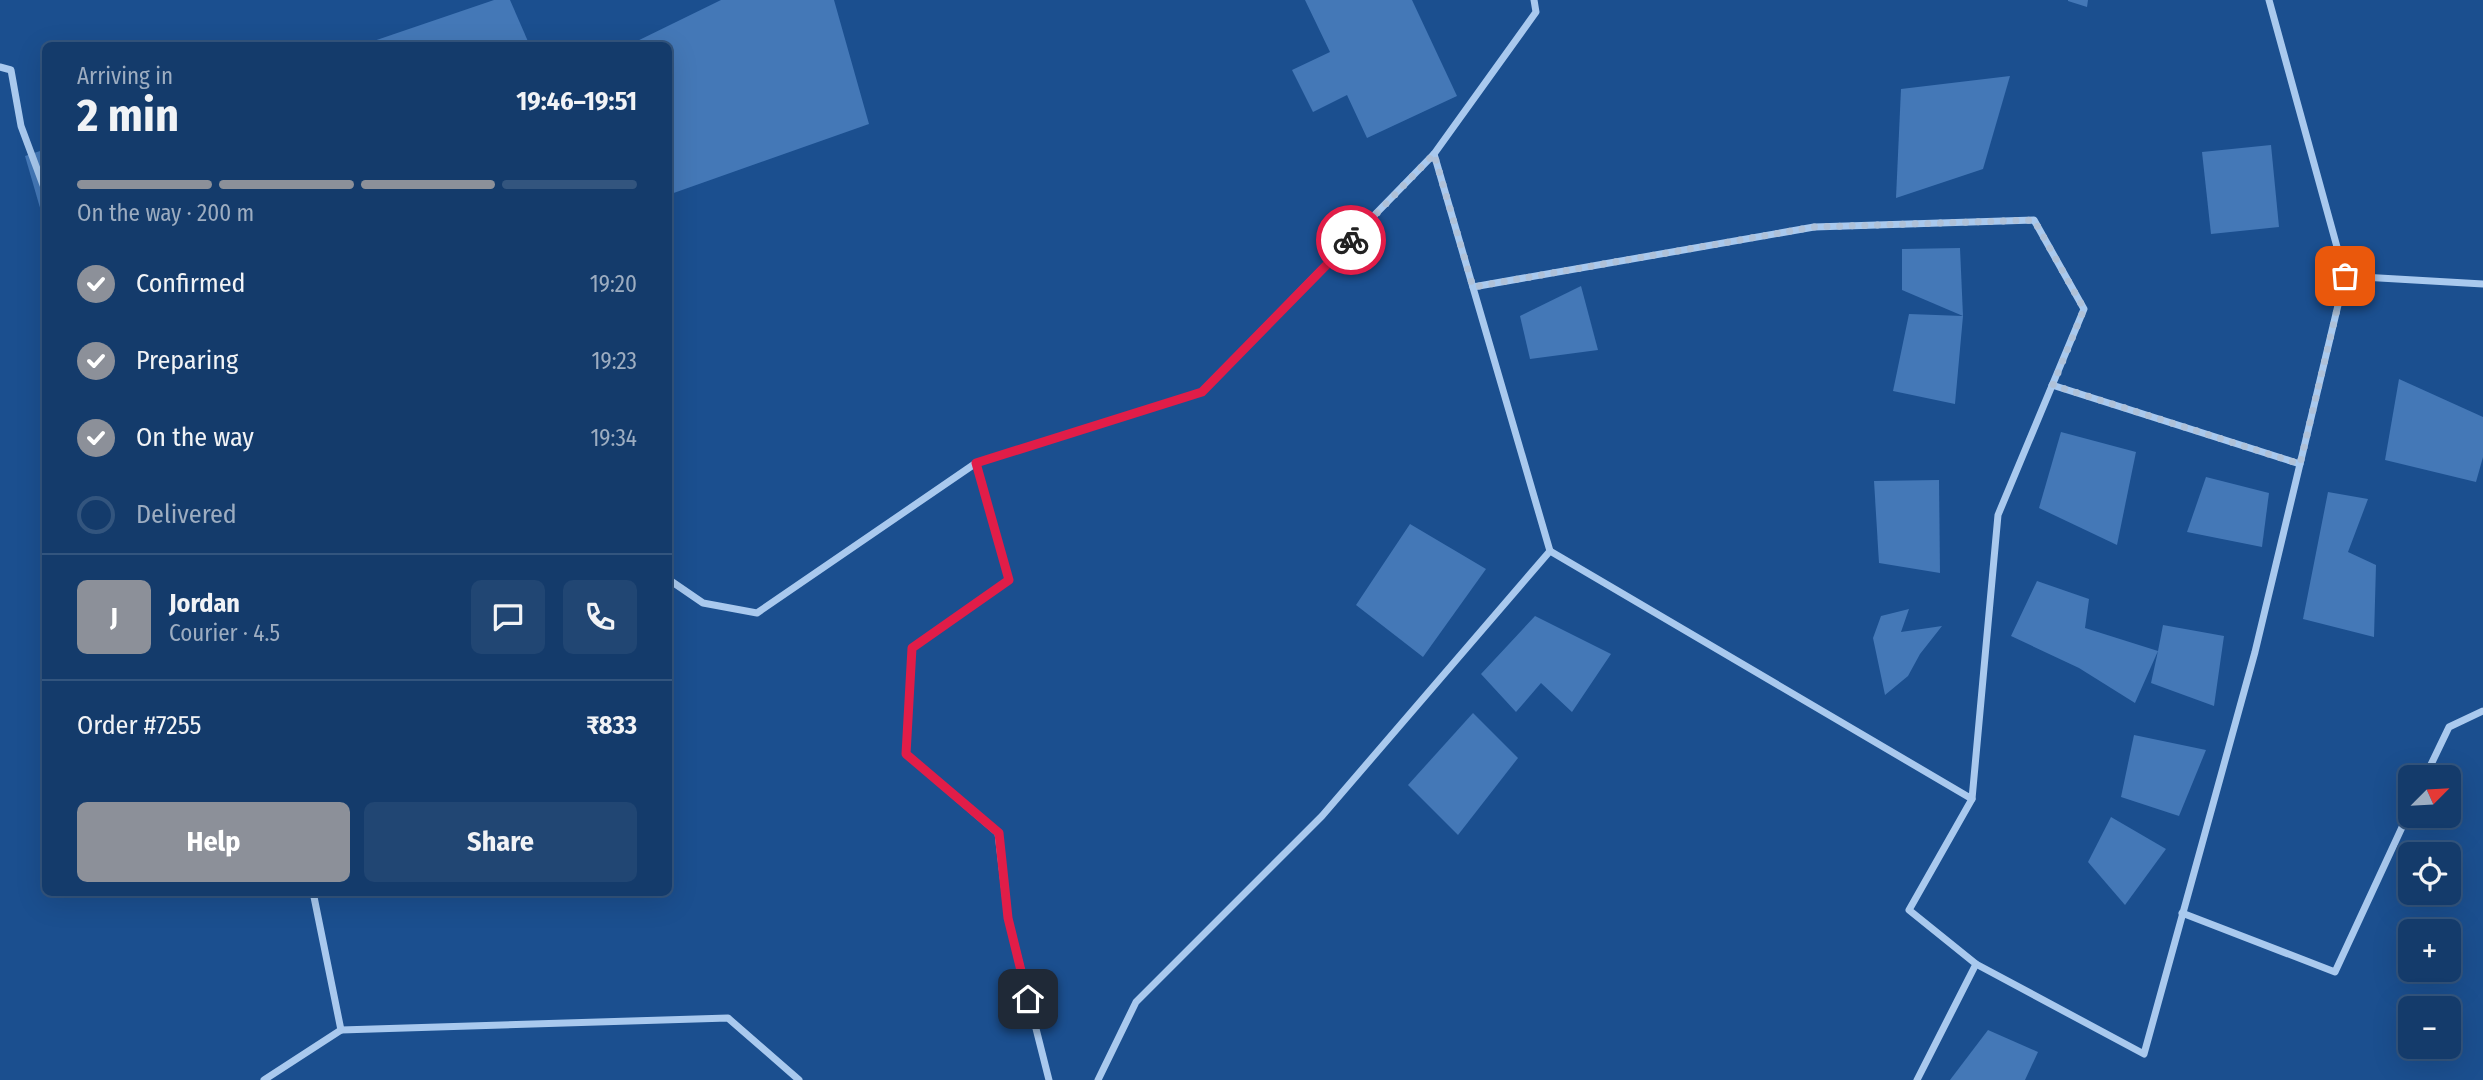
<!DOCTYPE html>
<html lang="en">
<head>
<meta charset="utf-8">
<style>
	:root { --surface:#143b6b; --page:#214673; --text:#f1f3f6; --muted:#9dadc1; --line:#33557e; --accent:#8c9099 }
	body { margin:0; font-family:"Fira Sans Condensed",sans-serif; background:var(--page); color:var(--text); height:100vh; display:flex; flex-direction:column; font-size:26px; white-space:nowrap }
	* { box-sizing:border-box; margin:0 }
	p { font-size:23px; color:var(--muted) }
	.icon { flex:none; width:38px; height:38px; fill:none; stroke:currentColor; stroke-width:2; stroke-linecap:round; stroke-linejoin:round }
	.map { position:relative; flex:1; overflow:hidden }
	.details { position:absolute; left:42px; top:42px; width:630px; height:854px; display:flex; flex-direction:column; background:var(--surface); border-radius:10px; box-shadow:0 7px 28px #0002,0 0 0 2px var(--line) }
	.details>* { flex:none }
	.needle { width:46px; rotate:66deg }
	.fabs { position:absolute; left:2398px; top:765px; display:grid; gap:14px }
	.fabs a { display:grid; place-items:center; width:63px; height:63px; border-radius:10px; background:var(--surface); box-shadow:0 7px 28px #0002,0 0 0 2px var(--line); font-size:35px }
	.pin { position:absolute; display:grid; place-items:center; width:60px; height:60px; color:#fff; margin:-30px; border-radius:14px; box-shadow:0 4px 10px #0006 }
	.courier { position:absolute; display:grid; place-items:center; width:70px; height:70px; margin:-35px; border:5px solid #e11d48; border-radius:50%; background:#fff; color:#222; box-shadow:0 2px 9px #0007 }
	.summary em { font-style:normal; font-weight:700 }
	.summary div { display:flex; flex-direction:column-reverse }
	.summary { display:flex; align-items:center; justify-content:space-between; height:119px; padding:0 35px }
	h1 { font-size:46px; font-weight:700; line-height:52px }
	.bar { display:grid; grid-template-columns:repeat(4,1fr); gap:10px 7px; align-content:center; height:84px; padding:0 35px }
	.bar i { height:9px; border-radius:5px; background:var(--line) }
	.bar .selected { background:var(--accent) }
	.bar p { grid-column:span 4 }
	.line { display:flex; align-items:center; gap:18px; padding:0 35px; border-top:2px solid var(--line) }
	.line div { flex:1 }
	.round { display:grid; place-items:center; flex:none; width:74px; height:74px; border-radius:10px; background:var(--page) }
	ol { padding:0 35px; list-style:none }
	li { display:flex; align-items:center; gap:21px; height:77px }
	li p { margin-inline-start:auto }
	li .icon { padding:7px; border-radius:50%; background:var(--accent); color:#fff; stroke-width:4 }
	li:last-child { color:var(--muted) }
	li i { width:38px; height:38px; border:4px solid var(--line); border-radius:50% }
	.primary-button { display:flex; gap:14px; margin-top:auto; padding:14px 35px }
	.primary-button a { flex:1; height:80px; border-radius:10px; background:var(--accent); color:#fff; font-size:28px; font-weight:700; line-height:80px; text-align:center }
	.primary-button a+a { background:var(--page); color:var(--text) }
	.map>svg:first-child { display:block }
	.building { fill:#4478b7 }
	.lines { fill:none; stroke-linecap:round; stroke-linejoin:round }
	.street { stroke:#a9c9ee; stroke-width:7 }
	.done { stroke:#afc1d8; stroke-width:7; stroke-dasharray:0 12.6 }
	.route { stroke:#e11d48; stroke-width:9 }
</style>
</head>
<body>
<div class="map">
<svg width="2483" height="1080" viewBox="0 0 2483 1080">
	<rect width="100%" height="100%" fill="#1b4f8f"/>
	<g class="building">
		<polygon points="494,0 510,0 530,46 359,46"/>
		<polygon points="721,0 834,0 869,124 668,195 668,46 627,46"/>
		<polygon points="1305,0 1412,0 1457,96 1367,138 1347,95 1313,112 1292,70 1330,52"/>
		<polygon points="2068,0 2088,0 2087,7 2068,1"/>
		<polygon points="2010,76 1983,169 1896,198 1901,89"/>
		<polygon points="2271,145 2279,227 2211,234 2202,152"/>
		<polygon points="46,149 46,224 45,225 25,156"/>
		<polygon points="1960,248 1963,316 1902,290 1902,249"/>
		<polygon points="1581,286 1598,350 1530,359 1520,316"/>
		<polygon points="1909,314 1963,316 1955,404 1893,391"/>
		<polygon points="2399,379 2483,417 2483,457 2476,482 2385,460"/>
		<polygon points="2061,432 2136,452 2117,545 2039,508"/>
		<polygon points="2206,477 2269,493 2262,547 2187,532"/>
		<polygon points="1939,480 1940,573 1879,563 1874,481"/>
		<polygon points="2328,492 2368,499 2348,552 2376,565 2374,637 2303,619"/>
		<polygon points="1410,524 1486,569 1423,657 1356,605"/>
		<polygon points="2037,581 2089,599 2085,628 2158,651 2163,625 2224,636 2214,706 2151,683 2158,651 2135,703 2079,668 2011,636"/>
		<polygon points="1909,609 1901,632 1942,626 1920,654 1908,676 1885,695 1873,638 1881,616"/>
		<polygon points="1535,616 1611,654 1572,712 1541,683 1516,712 1481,674"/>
		<polygon points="1473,713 1518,758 1458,835 1408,785"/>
		<polygon points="2134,735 2206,750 2179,816 2121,797"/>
		<polygon points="2111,817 2166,849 2125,905 2088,862"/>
		<polygon points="1988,1030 2038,1052 2025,1080 1950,1080"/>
	</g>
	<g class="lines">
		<g class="street">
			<polyline points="2269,0 2345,276"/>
			<polyline points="0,67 11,70 21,126 46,193"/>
			<polyline points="1434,154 1550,551"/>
			<polyline points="2052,385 2300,464"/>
			<polyline points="976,463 1009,580 912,648 906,754 998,833 1008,918 1049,1080"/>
			<polyline points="668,579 703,603 757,613 976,463 1202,392 1434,154 1536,12 1534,0"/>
			<polyline points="2425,777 2449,727 2483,711"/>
			<polyline points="313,892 341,1030"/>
			<polyline points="2182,913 2335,972 2410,810"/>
			<polyline points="1976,964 2144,1054 2255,652 2345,276 2483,284"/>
			<polyline points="264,1080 341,1030 728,1018 799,1080"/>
			<polyline points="1098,1080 1136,1002 1322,816 1550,551 1972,799 1998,515 2084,309 2034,220 1814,227 1473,287"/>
			<polyline points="1917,1080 1976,964 1909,910 1972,799"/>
		</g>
	</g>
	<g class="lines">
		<polyline class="done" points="1351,240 1434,154 1473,287 1814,227 2034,220 2084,309 2053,385 2300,464 2345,276"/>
		<polyline class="route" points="1028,999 1008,918 999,833 906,754 912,648 1009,580 976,463 1202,392 1351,240"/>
	</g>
</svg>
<div class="fabs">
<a><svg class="needle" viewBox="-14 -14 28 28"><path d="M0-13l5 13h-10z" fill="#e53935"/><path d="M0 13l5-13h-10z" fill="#9dadc1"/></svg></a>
<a><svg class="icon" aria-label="locate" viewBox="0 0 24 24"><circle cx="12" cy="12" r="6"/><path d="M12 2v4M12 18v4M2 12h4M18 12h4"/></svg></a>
<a>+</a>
<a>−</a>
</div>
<div class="pin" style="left:2345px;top:276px;background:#ea580c"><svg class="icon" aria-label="bag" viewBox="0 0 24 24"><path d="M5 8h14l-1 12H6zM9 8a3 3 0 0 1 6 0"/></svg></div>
<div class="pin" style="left:1028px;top:999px;background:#1f2937"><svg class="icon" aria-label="home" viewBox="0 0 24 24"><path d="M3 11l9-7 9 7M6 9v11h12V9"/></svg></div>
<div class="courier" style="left:1351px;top:240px"><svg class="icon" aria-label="bike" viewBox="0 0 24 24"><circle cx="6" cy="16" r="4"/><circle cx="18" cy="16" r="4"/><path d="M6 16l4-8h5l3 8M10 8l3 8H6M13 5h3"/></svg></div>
<section class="details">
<div class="summary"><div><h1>2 min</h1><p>Arriving in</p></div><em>19:46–19:51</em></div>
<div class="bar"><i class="selected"></i><i class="selected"></i><i class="selected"></i><i></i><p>On the way · 200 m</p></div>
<ol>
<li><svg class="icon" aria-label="check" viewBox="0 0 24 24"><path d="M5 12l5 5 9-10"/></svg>Confirmed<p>19:20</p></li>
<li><svg class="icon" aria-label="check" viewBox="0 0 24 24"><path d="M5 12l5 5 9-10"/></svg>Preparing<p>19:23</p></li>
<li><svg class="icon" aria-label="check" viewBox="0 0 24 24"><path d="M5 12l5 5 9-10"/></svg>On the way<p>19:34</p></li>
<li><i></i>Delivered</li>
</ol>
<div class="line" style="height:126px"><b class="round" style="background:var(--accent);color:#fff">J</b><div><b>Jordan</b><p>Courier · 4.5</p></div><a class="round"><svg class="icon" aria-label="chat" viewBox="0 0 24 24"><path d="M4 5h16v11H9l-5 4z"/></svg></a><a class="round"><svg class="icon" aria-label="phone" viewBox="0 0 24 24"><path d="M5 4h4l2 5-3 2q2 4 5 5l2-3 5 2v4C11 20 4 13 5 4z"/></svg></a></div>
<div class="line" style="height:91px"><div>Order #7255</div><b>₹833</b></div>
<div class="primary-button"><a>Help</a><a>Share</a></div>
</section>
</div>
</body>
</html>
